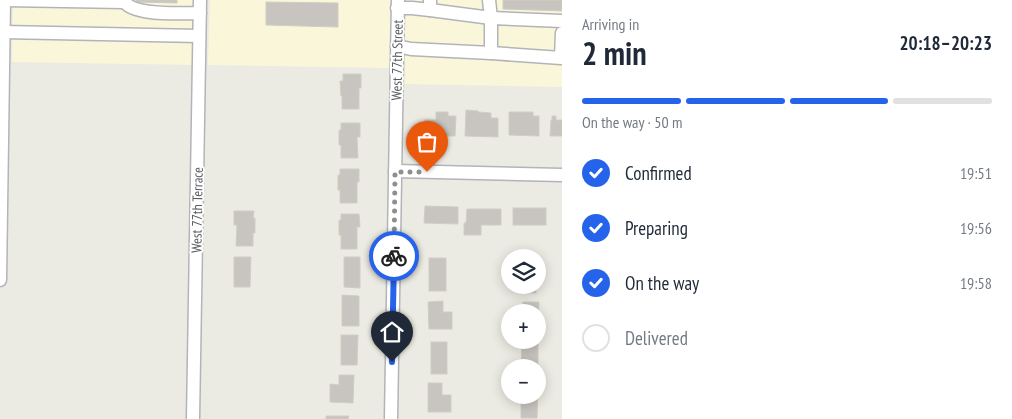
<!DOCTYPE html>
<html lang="en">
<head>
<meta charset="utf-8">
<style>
	:root { --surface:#fff; --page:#f2f2f3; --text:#1f2937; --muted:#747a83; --line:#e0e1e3; --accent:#2563eb }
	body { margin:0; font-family:"PT Sans Narrow",sans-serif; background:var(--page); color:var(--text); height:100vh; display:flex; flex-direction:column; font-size:19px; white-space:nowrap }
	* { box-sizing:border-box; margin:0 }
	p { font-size:16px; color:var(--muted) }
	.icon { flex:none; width:28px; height:28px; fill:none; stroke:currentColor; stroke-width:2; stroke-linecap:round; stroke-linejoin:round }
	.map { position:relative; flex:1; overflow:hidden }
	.details { display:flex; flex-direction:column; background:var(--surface); width:450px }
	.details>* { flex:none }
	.tools { position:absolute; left:501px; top:249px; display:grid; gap:10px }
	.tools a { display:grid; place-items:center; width:45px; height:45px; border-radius:50%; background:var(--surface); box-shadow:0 2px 12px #0003; font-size:25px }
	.pin { position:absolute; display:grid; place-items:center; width:42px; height:42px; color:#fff; margin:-51px -21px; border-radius:50% 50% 50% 0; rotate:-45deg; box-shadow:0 0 5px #0007 }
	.pin .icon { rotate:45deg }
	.courier { position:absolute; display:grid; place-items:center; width:50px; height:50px; margin:-25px; border:4px solid #2563eb; border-radius:50%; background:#fff; color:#222; box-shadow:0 1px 6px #0007 }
	.head em { font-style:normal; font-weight:800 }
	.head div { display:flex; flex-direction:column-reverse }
	.head { display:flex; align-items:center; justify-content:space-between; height:85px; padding:0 20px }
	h1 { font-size:32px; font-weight:800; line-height:38px }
	.bar { display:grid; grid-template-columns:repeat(4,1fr); gap:8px 5px; align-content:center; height:60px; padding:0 20px }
	.bar i { height:6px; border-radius:4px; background:var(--line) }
	.bar .active { background:var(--accent) }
	.bar p { grid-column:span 4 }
	ol { padding:0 20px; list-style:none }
	li { display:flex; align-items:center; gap:15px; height:55px }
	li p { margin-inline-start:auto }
	li .icon { padding:5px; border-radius:50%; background:var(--accent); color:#fff; stroke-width:4 }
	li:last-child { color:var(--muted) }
	li i { width:28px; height:28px; border:2px solid var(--line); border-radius:50% }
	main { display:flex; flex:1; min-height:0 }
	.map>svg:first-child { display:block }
	.commercial { fill:#faf6da }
	.building { fill:#c8c5c0; stroke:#d0cdc2 }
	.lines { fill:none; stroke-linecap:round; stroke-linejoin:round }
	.minor-casing { stroke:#b3b4b9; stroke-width:15 }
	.minor { stroke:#fff; stroke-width:12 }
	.done { stroke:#8e8f8f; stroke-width:5; stroke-dasharray:0 9 }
	.route { stroke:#2563eb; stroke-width:6 }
	.labels { text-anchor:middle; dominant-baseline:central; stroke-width:4; stroke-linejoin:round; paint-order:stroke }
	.street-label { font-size:14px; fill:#5b5d62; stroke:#fff }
</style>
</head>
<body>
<main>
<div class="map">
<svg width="562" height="419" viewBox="0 0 562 419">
	<rect width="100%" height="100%" fill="#ecebe3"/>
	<g class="commercial">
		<polygon points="13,0 196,0 195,65 12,62"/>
		<polygon points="210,0 391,0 390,68 208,65"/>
		<polygon points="406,0 562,0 562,87 404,84"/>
	</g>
	<g class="building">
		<polygon points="136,0 177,0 177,3 136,2"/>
		<polygon points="503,0 562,0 562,11 503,9"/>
		<polygon points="266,2 338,3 338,27 266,25"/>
		<polygon points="343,74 361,74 361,88 359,88 359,109 342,109 342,96 341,96 340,81 343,81"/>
		<polygon points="466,110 478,111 478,112 491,113 491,118 498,118 498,137 465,136"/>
		<polygon points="436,112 448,112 448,116 456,116 455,136 425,136 425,120 436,120"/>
		<polygon points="509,112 533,112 533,116 539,116 539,136 509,135"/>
		<polygon points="552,116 556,116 556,120 562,120 562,136 550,136 551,120 552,120"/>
		<polygon points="341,123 360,123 360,137 357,137 358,158 341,158 341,145 339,145 339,130 341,130"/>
		<polygon points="340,169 359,169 359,182 357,182 357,203 340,203 340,190 338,190 338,175 340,175"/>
		<polygon points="425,206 458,207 458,224 424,223"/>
		<rect x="513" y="208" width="33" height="17"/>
		<polygon points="467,209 501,209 501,225 481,225 481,235 464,235 464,223 466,223"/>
		<polygon points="234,211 254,211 253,218 255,218 255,233 253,233 253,246 236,246 237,225 234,225"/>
		<polygon points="341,214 359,214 360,227 357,227 357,249 341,249 341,235 339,235 339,220 341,220"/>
		<polygon points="234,257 251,257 250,287 234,287"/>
		<polygon points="344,257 360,257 360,288 344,287"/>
		<rect x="429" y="258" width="17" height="33"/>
		<rect x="520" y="285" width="16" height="8"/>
		<polygon points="342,295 359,296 359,326 342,326"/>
		<polygon points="443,301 443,312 452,312 452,329 429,329 428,302"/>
		<polygon points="523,302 539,302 538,335 538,312 522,312"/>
		<polygon points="341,335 358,335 357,365 341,365"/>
		<rect x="431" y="342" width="16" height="32"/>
		<polygon points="522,343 538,344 538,376 538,368 521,368"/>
		<polygon points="339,375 354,375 353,403 330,402 330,384 339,385"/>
		<polygon points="428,383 442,383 442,395 451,395 451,412 428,412"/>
		<polygon points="538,386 537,418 521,418 521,395 538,395"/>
		<polygon points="326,416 349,416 348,419 326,419"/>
	</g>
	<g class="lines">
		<defs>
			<g id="minor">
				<polyline points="4,0 124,2"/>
				<path d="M123,0C132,17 183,13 200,13"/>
				<polyline points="397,8 412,8 430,10 430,0"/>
				<polyline points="430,10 491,18 489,0"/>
				<polyline points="3,32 199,36"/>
				<polyline points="397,46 411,49 491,53 561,58 562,33"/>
				<polyline points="491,53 491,18 562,21"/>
				<polyline points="395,171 562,175"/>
				<polyline points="0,280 4,0"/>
				<polyline points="193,419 200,0"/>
				<polyline points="391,419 398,0"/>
			</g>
		</defs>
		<use href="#minor" class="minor-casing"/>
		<use href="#minor" class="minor"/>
	</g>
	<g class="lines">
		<polyline class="done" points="394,256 395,172 427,172"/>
		<polyline class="route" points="392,362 394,256"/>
	</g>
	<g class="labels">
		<g class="street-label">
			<text transform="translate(397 60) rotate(-89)">West 77th Street</text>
			<text transform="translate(197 210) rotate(-89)">West 77th Terrace</text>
		</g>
	</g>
</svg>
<div class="tools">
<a><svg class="icon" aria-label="layers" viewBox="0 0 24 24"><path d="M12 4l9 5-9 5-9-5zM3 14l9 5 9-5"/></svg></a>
<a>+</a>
<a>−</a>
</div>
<div class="pin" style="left:427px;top:172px;background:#ea580c"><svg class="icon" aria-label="bag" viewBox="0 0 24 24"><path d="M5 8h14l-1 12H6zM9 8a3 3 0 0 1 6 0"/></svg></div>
<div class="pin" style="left:392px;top:362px;background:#1f2937"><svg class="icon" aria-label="home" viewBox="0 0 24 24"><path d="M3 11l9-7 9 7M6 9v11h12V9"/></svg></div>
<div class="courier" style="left:394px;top:256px"><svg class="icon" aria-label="bike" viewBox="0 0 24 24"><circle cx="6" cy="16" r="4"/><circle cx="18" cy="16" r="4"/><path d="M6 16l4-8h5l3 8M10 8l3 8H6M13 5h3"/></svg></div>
</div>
<section class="details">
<div class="head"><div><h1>2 min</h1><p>Arriving in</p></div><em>20:18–20:23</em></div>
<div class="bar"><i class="active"></i><i class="active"></i><i class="active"></i><i></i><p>On the way · 50 m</p></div>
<ol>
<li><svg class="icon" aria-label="check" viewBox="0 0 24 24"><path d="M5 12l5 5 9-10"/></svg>Confirmed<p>19:51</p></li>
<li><svg class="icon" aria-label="check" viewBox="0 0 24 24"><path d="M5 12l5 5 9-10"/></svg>Preparing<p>19:56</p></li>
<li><svg class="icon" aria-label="check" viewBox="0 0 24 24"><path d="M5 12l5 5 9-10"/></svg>On the way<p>19:58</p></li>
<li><i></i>Delivered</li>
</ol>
</section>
</main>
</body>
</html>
